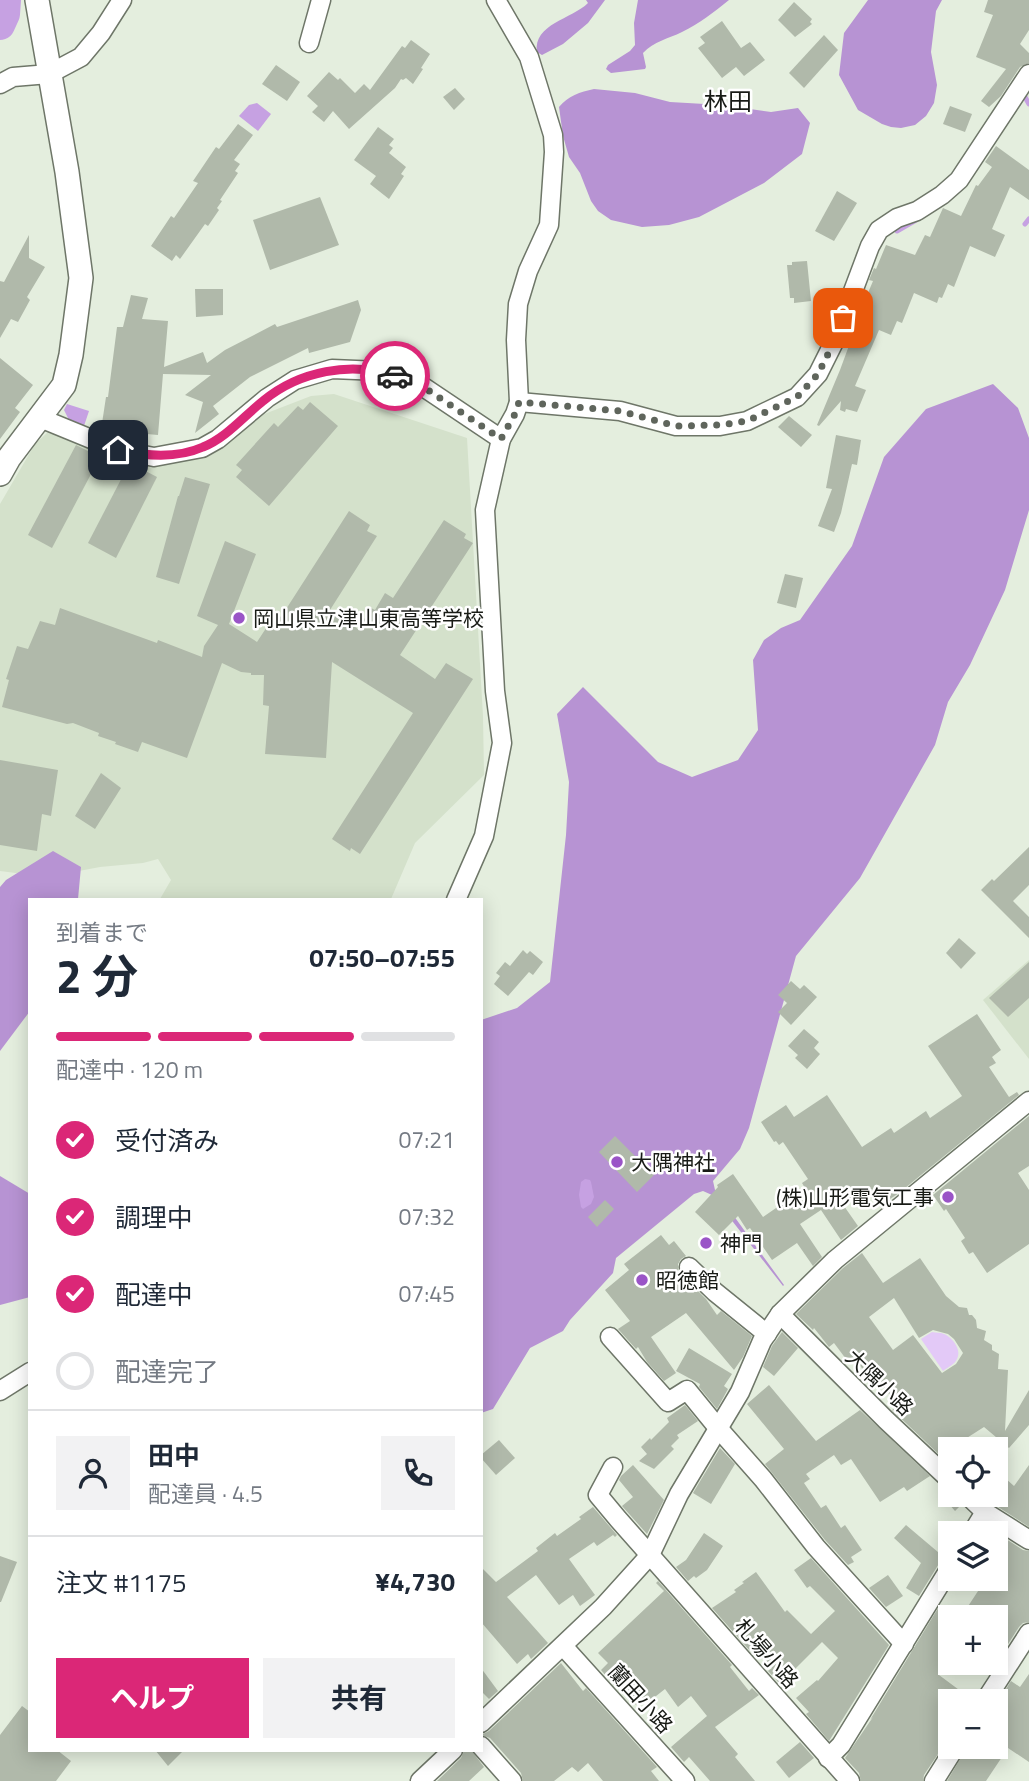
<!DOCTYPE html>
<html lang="ja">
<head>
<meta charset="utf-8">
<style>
	:root { --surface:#fff; --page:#f2f2f3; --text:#1f2937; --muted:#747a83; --line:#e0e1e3; --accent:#db2777 }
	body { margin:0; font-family:"Titillium Web","Noto Sans JP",sans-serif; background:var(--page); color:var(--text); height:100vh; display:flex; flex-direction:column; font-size:26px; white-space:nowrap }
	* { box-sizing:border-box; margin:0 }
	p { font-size:23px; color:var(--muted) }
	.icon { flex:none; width:38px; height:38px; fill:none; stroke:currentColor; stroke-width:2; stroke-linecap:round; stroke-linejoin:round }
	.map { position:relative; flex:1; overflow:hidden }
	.drawer { position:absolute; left:28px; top:898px; width:455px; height:854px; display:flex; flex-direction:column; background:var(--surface); border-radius:0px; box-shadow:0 4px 18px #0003 }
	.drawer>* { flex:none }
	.fabs { position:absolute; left:938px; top:1437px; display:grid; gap:14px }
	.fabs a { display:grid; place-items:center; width:70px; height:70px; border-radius:0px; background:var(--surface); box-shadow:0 4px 18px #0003; font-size:35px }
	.pin { position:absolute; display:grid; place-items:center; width:60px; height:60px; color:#fff; margin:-30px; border-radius:14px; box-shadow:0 4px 10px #0006 }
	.courier { position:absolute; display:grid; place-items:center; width:70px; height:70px; margin:-35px; border:5px solid #db2777; border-radius:50%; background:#fff; color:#222; box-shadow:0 2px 9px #0007 }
	.summary em { font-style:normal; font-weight:700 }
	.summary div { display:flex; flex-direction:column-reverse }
	.summary { display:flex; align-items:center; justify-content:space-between; height:119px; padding:0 28px }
	h1 { font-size:46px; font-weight:700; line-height:52px }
	.bar { display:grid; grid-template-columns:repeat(4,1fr); gap:10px 7px; align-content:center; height:84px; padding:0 28px }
	.bar i { height:9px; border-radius:5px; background:var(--line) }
	.bar .selected { background:var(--accent) }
	.bar p { grid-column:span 4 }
	.line { display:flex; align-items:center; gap:18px; padding:0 28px; border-top:2px solid var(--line) }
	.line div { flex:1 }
	.round { display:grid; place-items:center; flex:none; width:74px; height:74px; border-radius:0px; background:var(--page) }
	ol { padding:0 28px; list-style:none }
	li { display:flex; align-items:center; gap:21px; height:77px }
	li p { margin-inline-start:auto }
	li .icon { padding:7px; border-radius:50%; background:var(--accent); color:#fff; stroke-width:4 }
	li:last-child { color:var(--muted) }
	li i { width:38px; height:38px; border:4px solid var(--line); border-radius:50% }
	.action { display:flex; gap:14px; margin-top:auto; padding:14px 28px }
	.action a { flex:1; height:80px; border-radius:0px; background:var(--accent); color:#fff; font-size:28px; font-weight:700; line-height:80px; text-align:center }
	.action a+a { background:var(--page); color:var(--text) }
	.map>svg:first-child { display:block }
	.built { fill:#d4e1cb }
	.green { fill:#e3c9f7 }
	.forest { fill:#b793d3 }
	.water { fill:#c6a1e2 }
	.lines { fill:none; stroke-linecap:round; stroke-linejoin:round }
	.stream { stroke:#c6a1e2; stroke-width:5 }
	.river { stroke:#c6a1e2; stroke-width:30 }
	.building { fill:#b0b9aa; fill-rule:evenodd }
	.minor-casing { stroke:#6e7668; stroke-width:21 }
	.tertiary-casing { stroke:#6e7668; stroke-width:26 }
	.minor { stroke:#fff; stroke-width:18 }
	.tertiary { stroke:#fff; stroke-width:23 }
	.done { stroke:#5f655c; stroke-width:7; stroke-dasharray:0 12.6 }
	.route { stroke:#db2777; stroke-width:9 }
	.poi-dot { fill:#9a54c7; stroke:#fff; stroke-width:2.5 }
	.labels { text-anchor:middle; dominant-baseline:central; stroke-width:5; stroke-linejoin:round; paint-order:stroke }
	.poi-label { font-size:21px; fill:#181b16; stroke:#fff; text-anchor:start }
	.street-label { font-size:21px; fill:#181b16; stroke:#fff }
	.quarter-label { font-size:24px; fill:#181b16; stroke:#fff }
</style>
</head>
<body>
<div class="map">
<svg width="1029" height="1781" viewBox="0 0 1029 1781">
	<rect width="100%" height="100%" fill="#e4eede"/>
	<g class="built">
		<polygon points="334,394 467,438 483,716 484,775 415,843 391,899 160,899 171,880 158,859 143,863 100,867 47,877 0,871 0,504 35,444 47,433 62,435 153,463 254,418 311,396"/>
		<polygon points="1029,960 1029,1059 983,1000"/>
	</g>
	<path class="green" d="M932,1332C936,1333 940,1332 944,1334C953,1338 962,1350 957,1359C955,1364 948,1367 943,1371L921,1339Z"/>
	<g class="forest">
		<path d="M586,0H605L588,23L563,44L542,55L537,52C533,24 572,19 588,3Z"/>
		<path d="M638,0H729C714,12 699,24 682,32C668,39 654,41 643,53L646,67L645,69L611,73L606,69L608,65L630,51L635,45L634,23Z"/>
		<polygon points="868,0 942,0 936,11 931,52 937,85 934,103 926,116 915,125 901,128 891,127 882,124 858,110 839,75 844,33"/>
		<path d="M594,89L635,93L670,102L722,105L771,112L798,108L810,123L802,154L764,183L699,217L669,225L642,227L611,220L598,211L591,201L580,173L569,157L563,136L559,107C568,96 580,92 594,89Z"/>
		<polygon points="993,384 1018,408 1029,438 1029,510 1005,590 970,665 948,702 935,745 860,878 796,956 749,1128 740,1149 713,1181 715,1190 784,1285 783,1286 712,1195 703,1191 694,1194 616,1258 613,1273 570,1320 563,1331 530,1348 493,1409 481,1413 481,1020 517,1008 550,982 566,835 569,782 557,714 583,687 658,762 692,777 738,760 758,730 753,660 764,640 781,628 800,620 852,546 884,457 926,409"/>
		<polygon points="53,851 81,867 78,899 30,900 30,1011 0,1051 0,887 6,880"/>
		<polygon points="0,1176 30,1194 30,1297 0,1305"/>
	</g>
	<g class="water">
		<polygon points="257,103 271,114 258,131 239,116 249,105"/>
		<polygon points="67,404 89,411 84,426 69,420 64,410"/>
		<polygon points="585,1179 590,1180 591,1182 594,1197 591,1204 583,1209 581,1207 579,1195 581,1182"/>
	</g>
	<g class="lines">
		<g class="stream">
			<polyline points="1025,97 1029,104"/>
			<polyline points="1025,224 1029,219"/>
			<polyline points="897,231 916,220"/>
		</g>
		<polyline class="river" points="0,25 5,14 6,0"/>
	</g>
	<g class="building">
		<polygon points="988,0 1029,0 1029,30 1020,44 1029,53 1029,63 1020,67 1001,96 989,107 981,101 1006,69 976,57 993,15 984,12"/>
		<polygon points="794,2 812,19 810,22 812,24 795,37 778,20"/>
		<polygon points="722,21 741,48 750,42 765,60 744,76 736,67 722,78 698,48 705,43 700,37"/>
		<polygon points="824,35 838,50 804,88 789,73"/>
		<polygon points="411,40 430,54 421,68 423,69 413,84 406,78 403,80 401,79 395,88 349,129 333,111 324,122 312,112 318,106 307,96 329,72 338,80 340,78 355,93 364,84 370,90 402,46 405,48"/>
		<polygon points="276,65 300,82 287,101 262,84"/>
		<polygon points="455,88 465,99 454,110 443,97"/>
		<polygon points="950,106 972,114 965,132 943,124"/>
		<polygon points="238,124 253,135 234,160 240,164 235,171 238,173 220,200 222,201 217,208 219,210 208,226 205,224 180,259 176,255 172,261 151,246 171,216 174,218 198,183 193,181 216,147 219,149"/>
		<polygon points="378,127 394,139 389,145 393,148 389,153 406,167 401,174 404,176 389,199 370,184 376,176 354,160"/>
		<polygon points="996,146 1029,170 1029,200 1010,187 992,229 1005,235 995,257 970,246 954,287 948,284 942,298 939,297 937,303 914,293 902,323 897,321 891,335 879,330 855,386 866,390 857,412 846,409 845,412 840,410 841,401 819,426 817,425 840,370 854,332 852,331 873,281 869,280 874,268 876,269 886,245 915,255 925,235 930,237 943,208 961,216 976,185 978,186 992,167 985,162"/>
		<polygon points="837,191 857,203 834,241 815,231"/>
		<polygon points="320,197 339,245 270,270 253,220"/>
		<polygon points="29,235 29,258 45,267 27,297 30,300 18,322 11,319 0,338 0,281 4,282"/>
		<polygon points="807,261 811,301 794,303 794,298 790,298 787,265 792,265 792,262"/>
		<polygon points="195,289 223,289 223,315 196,317"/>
		<polygon points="131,295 148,298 142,319 168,321 164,367 203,352 207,363 225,350 275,324 277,327 358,300 361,310 350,342 309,353 308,348 250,377 213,406 219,414 195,433 203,402 185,395 211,375 163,374 158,435 101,430 106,397 108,397 117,327 123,327"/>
		<polygon points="0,358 33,385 15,408 20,412 0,439"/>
		<polygon points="310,402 338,426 269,506 236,477 242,470 236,465 274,423 278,427 298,406 303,410"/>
		<polygon points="789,416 812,435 801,447 778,427"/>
		<polygon points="836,435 861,440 857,465 852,464 841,513 834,532 818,526 832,489 826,488"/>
		<polygon points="76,445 100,457 52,548 28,535"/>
		<polygon points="129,464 134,465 157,477 116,558 88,543"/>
		<polygon points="185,477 210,484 179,584 156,577 178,496 179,496"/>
		<polygon points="349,511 370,525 367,531 377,536 330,610 358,629 371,608 375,610 385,593 393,598 444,520 466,534 464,538 473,543 400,655 435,679 446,663 473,679 360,854 351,848 350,851 332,839 413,713 332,662 326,758 265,754 269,706 263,705 264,675 251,675 251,673 241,672 222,663 187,758 142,742 138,752 115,744 116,742 98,736 99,733 73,723 67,724 2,707 9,680 6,679 17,646 28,649 40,621 55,625 60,608 157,643 158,640 202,657 204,646 218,625 197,616 225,541 256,554 229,624 257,642 276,613 281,617"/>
		<polygon points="785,574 803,578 796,608 777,603"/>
		<polygon points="0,760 58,770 51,816 42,814 37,851 0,845"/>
		<polygon points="101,773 121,788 95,829 75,816"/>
		<polygon points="1029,847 1029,885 1013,901 1029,917 1029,938 981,890 992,879 994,881"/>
		<polygon points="959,938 976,953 961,969 946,953"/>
		<polygon points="523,950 527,954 530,951 543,962 533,975 529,972 508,996 494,984 500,976 496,973 505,962 510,966"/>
		<polygon points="1029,962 1029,998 1008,1017 989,998"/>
		<polygon points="791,981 800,989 804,985 817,997 791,1025 778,1012 787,1003 778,995"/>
		<polygon points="977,1014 1001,1050 992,1057 996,1063 989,1067 1009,1097 1017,1092 1019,1095 899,1193 878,1207 866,1190 844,1206 858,1226 841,1240 821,1210 800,1224 822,1257 813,1266 797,1243 772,1260 750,1228 747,1230 738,1216 719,1235 695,1212 718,1187 717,1185 733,1174 763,1217 805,1188 802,1183 808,1179 783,1142 779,1145 776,1141 774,1142 761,1122 786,1105 794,1117 827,1095 862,1147 891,1128 894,1133 926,1111 930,1118 962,1096 928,1046"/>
		<polygon points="804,1029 819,1042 814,1048 820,1054 807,1069 795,1058 798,1055 788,1046"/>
		<polygon points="1029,1116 1029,1166 1018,1173 1029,1190 1029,1244 987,1273 973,1252 969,1254 961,1241 965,1238 946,1209 944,1211 933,1195"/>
		<polygon points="615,1136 654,1175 637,1192 599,1152"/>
		<polygon points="605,1200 614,1209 597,1227 588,1217"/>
		<polygon points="661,1235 669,1245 674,1241 686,1256 681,1259 678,1264 678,1271 706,1299 717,1315 721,1311 752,1336 743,1357 734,1370 686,1313 651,1337 676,1373 664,1381 647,1362 638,1347 636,1349 618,1329 630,1321 605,1290 629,1270 624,1264"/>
		<path d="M862,1253L883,1283L920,1258L946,1296L959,1307L967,1308L969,1315H972L976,1320L977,1328L986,1331L984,1340L992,1345V1350L999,1354L998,1369L1008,1370L1005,1431L1029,1390V1425L1009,1448L984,1427L962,1441L971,1449H950V1457L946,1461L892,1410L898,1406L882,1385L877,1388L855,1359L852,1361L850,1358L846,1359L834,1343L829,1347L814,1328L813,1330L796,1314L843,1268ZM894,1298L919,1338L933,1330L948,1334L954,1339L963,1353L956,1364L942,1373L913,1335L893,1350L869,1317Z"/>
		<polygon points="782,1332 798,1348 774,1376 763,1367 772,1346"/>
		<polygon points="689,1348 732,1374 724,1386 728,1389 717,1409 699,1387 700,1384 676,1371"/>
		<polygon points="769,1385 816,1441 860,1410 930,1476 907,1491 904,1487 880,1502 851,1459 841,1465 834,1455 806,1474 810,1479 804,1483 821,1508 826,1505 841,1528 845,1525 862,1550 851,1557 854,1562 848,1565 825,1540 765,1464 784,1449 747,1404"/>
		<polygon points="685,1405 698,1421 677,1435 679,1438 671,1446 674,1449 654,1469 639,1461 647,1454 641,1447 650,1438 651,1440 669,1422 667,1418"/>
		<polygon points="499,1440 515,1458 496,1475 481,1458 481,1455"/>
		<polygon points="720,1448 735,1464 711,1504 693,1493"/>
		<polygon points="633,1465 664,1500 647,1534 622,1506 633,1497 619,1480 621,1476"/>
		<polygon points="1029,1465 1029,1527 992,1503 983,1494 996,1494 996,1470 1014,1486"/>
		<polygon points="940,1494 955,1494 955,1498 961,1505 955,1511"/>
		<polygon points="593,1507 617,1535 615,1537 613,1535 597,1546 594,1542 569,1559 595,1595 580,1606 573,1595 559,1605 536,1575 507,1597 548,1643 531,1659 528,1654 517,1664 481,1622 481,1567 496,1582 538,1551 536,1548 555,1533 557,1536 581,1519 579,1517"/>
		<polygon points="906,1525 945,1558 940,1562 919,1596 906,1588 921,1563 894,1538"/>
		<polygon points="989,1528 1023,1550 1029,1551 1029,1622 1023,1623 1019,1627 996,1663 996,1617 961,1617 980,1588 965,1578 996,1578 996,1533 985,1533"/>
		<polygon points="704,1533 723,1546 707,1570 696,1578 694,1576 688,1581 676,1567 686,1560"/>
		<polygon points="0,1556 17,1562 1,1602 0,1602"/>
		<polygon points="811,1558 889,1645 829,1741 806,1714 809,1712 796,1698 817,1680 818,1681 838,1658 822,1642 780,1684 768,1671 772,1668 753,1649 750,1651 712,1608 736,1592 734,1590 744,1583 742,1582 756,1572 785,1612 787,1610 811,1634 835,1611 810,1586 807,1588 794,1570"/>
		<polygon points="888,1575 903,1596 886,1607 869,1588"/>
		<polygon points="658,1581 732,1665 730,1667 749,1691 752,1688 759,1695 715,1727 738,1754 735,1757 755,1781 710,1781 689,1757 684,1762 671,1747 707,1716 691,1696 678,1707 665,1689 651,1700 648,1696 636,1705 617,1682 614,1685 601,1670 608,1663 598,1653 664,1591 656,1583"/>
		<polygon points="940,1605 950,1611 950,1659 939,1675 974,1701 950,1701 950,1736 924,1775 923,1781 861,1781 859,1773 845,1758 873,1717 870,1720"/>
		<polygon points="561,1663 583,1691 586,1688 657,1767 651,1771 659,1781 603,1781 588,1763 578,1772 572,1767 554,1781 523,1781 521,1773 490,1738 481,1735 489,1731"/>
		<polygon points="481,1668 498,1691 489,1699 481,1691"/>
		<polygon points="1029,1674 1029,1762 1008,1748 986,1781 947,1781 968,1746 996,1746 996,1705 1011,1681 1020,1687"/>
		<polygon points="22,1706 30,1712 30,1750 57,1750 71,1761 56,1781 0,1781 0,1735"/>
		<polygon points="800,1742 814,1758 789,1778 776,1762"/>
		<polygon points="155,1750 184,1750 168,1766"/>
		<polygon points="464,1750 471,1750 484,1767 469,1781 437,1781 461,1758"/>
	</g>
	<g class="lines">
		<defs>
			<g id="minor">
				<polyline points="309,43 321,0"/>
				<polyline points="0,84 13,77 49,74 81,57 101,33 122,0"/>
				<polyline points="519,402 620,411 676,426 720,426 747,421 797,397 818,374 834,342 870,246 879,230 897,218 917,211 942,195 959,180 1029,74"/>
				<polyline points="40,418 118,450 154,457 202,448 218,439 267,398 295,380 332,369 380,371 419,384 501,439"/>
				<polyline points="456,900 484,836 502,743 495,691 485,510 501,439 515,414 519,402 516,340 518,304 528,271 549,225 554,152 553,135 529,57 496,0"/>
				<polyline points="689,1267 715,1292 767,1334"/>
				<polyline points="780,1314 886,1420 950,1480"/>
				<polyline points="610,1337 668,1402 687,1390 718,1428 763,1479 816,1547 904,1644"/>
				<polyline points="0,1391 30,1372"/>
				<polyline points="613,1467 598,1495 618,1519 850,1781"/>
				<polyline points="966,1494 985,1512 1029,1540"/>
				<polyline points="972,1533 985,1512"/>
				<polyline points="563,1646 685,1781"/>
				<polyline points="985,1701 1029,1633"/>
				<polyline points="481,1723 603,1607 650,1555 679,1494 740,1392 762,1341 780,1314 835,1260 1029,1101"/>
				<polyline points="481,1746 512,1781"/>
				<polyline points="828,1758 841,1745 950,1568"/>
				<polyline points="420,1781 453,1750"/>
				<polyline points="934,1781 956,1746"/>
			</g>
			<polyline id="tertiary" points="0,474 9,458 64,385 71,355 81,278 67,172 37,0"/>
		</defs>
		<use href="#minor" class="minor-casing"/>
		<use href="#tertiary" class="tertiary-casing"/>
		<use href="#minor" class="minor"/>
		<use href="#tertiary" class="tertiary"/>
	</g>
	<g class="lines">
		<polyline class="done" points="395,376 419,384 501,439 515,414 519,402 620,411 676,426 720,425 747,421 797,397 818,374 834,342 843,318"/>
		<path class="route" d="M118,450C146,456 176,459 203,447C226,438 244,416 263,401C299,371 351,361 395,376"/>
	</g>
	<g class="poi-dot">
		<circle cx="239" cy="618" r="7"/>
		<circle cx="617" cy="1162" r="7"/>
		<circle cx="948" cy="1197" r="7"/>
		<circle cx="706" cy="1243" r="7"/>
		<circle cx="642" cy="1280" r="7"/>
	</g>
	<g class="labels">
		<g class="poi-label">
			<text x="253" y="618">岡山県立津山東高等学校</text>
			<text x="631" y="1162">大隅神社</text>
			<text x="934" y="1197" text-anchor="end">(株)山形電気工事</text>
			<text x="720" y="1243">神門</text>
			<text x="656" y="1280">昭徳館</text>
		</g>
		<g class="street-label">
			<text transform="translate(880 1382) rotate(44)">大隅小路</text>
			<text transform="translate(767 1653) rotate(49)">札場小路</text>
			<text transform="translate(641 1698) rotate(48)">蘭田小路</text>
		</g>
		<g class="quarter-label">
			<text x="728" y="101">林田</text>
		</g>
	</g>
</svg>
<div class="fabs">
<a><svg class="icon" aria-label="locate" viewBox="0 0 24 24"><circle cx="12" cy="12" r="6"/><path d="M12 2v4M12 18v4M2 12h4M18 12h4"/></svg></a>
<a><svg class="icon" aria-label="layers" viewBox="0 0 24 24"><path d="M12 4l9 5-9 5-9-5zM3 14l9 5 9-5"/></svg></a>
<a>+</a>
<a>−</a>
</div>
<div class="pin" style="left:843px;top:318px;background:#ea580c"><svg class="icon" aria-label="bag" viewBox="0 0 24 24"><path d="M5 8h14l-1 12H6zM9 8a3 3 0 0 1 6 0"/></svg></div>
<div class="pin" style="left:118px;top:450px;background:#1f2937"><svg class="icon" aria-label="home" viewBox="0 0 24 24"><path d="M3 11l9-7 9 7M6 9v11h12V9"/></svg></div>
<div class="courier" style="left:395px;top:376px"><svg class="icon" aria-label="car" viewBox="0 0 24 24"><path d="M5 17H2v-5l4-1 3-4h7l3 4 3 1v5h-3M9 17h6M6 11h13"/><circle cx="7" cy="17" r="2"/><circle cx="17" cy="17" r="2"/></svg></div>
<section class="drawer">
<div class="summary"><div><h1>2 分</h1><p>到着まで</p></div><em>07:50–07:55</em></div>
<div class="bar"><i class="selected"></i><i class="selected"></i><i class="selected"></i><i></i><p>配達中 · 120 m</p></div>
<ol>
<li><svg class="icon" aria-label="check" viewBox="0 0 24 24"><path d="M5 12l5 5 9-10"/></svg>受付済み<p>07:21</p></li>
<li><svg class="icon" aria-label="check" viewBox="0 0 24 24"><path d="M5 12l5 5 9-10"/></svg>調理中<p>07:32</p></li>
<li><svg class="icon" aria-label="check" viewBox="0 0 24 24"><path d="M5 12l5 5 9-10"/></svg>配達中<p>07:45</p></li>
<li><i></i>配達完了</li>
</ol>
<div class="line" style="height:126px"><a class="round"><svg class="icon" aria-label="person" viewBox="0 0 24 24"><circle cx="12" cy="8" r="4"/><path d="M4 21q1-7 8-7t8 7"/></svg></a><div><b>田中</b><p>配達員 · 4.5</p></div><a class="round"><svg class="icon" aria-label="phone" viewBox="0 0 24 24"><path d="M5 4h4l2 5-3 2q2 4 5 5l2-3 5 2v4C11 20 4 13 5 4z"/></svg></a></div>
<div class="line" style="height:91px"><div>注文 #1175</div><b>¥4,730</b></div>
<div class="action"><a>ヘルプ</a><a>共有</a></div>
</section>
</div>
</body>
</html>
